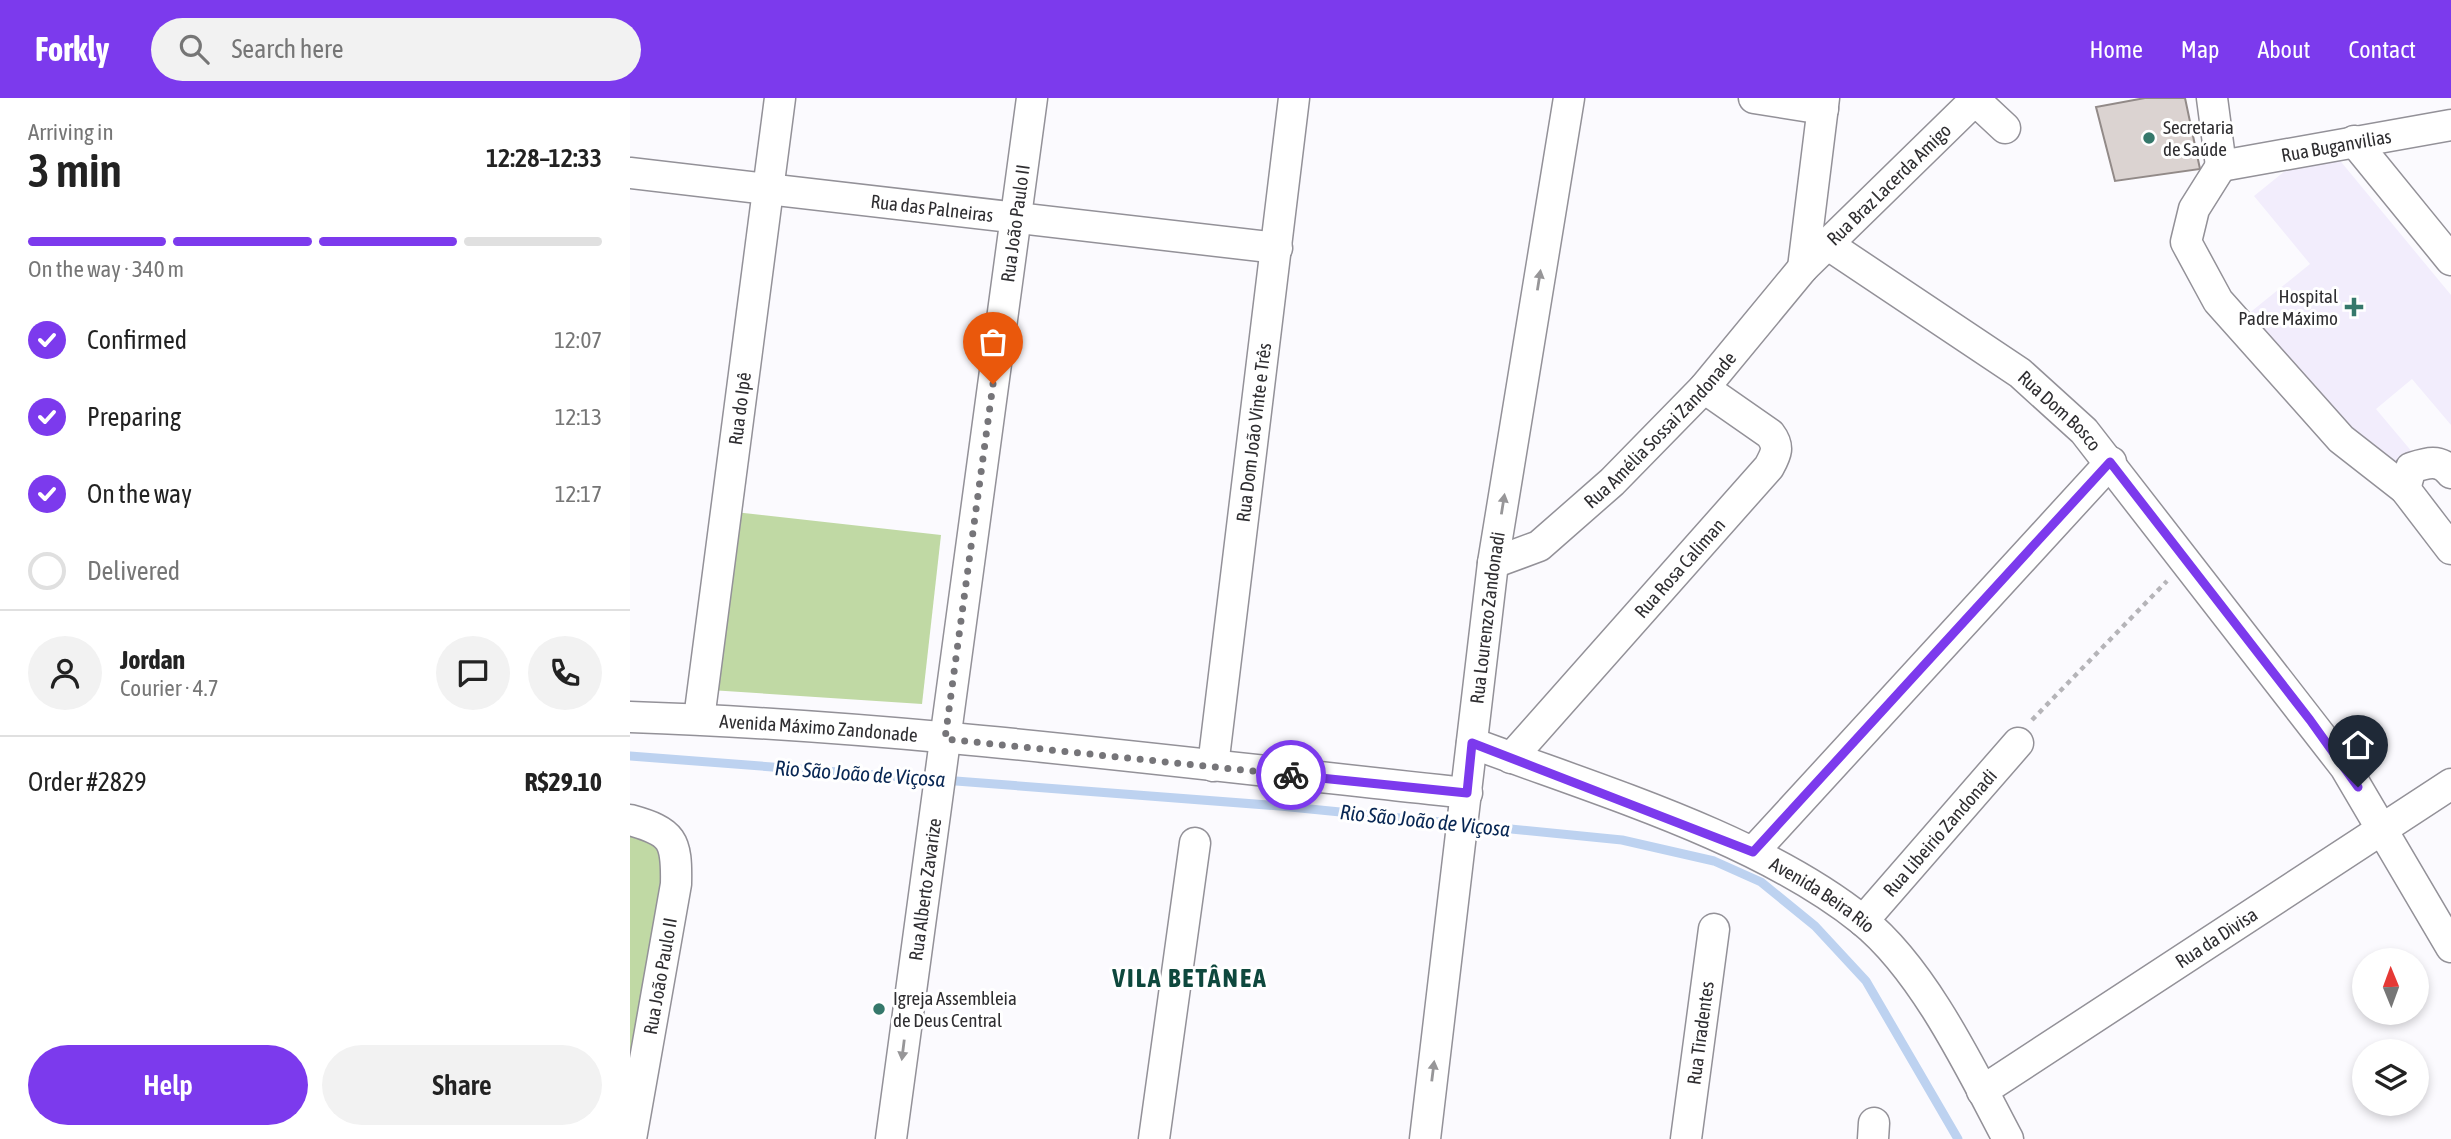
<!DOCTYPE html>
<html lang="en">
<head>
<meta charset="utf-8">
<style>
	:root { --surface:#fff; --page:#f2f2f2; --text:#222; --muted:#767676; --line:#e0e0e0; --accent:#7c3aed }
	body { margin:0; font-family:"Asap Condensed",sans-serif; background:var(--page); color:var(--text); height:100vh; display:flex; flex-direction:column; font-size:26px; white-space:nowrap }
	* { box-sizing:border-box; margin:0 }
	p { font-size:23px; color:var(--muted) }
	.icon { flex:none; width:38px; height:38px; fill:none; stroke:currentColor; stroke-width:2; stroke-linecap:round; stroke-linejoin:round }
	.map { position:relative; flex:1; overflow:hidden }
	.sheet { display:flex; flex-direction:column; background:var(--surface); width:630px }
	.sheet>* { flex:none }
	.needle { width:46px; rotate:359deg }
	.fabs { position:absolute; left:1722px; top:850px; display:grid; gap:14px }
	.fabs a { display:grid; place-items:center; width:77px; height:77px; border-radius:50%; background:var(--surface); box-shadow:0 4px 10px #0003; font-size:35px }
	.pin { position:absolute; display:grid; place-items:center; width:60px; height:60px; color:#fff; margin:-72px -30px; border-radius:50% 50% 50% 0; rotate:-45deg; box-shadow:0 0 7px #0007 }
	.pin .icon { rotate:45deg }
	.courier { position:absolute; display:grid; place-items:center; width:70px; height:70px; margin:-35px; border:5px solid #7c3aed; border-radius:50%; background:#fff; color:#222; box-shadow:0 2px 9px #0007 }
	.headline em { font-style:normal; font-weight:600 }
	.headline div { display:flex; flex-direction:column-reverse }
	.headline { display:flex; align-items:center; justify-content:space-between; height:119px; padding:0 28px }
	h1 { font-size:46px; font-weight:600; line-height:52px }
	.bar { display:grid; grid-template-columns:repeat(4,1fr); gap:10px 7px; align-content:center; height:84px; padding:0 28px }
	.bar i { height:9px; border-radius:5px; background:var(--line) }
	.bar .selected { background:var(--accent) }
	.bar p { grid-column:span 4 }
	.line { display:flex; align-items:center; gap:18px; padding:0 28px; border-top:2px solid var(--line) }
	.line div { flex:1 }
	.round { display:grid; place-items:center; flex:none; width:74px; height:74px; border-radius:37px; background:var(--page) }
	ol { padding:0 28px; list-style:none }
	li { display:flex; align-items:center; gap:21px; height:77px }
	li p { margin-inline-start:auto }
	li .icon { padding:7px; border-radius:50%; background:var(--accent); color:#fff; stroke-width:4 }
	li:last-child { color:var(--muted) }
	li i { width:38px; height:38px; border:4px solid var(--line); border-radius:50% }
	.action { display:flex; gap:14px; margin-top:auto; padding:14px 28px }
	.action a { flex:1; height:80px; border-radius:42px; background:var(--accent); color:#fff; font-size:28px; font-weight:600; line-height:80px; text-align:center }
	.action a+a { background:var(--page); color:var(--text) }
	header { display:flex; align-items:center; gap:42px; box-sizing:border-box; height:98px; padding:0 35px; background:var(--accent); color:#fff }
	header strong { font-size:33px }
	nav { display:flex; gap:38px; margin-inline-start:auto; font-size:24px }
	.search { width:490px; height:63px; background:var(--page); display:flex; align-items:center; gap:18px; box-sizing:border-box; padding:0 24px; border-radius:38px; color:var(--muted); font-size:26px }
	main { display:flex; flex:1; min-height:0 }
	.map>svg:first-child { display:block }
	.built { fill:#f2edfc }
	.green { fill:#c0d9a4 }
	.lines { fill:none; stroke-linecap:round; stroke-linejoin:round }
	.stream { stroke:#bdd2f0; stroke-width:9 }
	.building { fill:#dbd3d1; stroke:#928a88; stroke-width:2 }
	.minor-casing { stroke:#939198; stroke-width:33 }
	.path { stroke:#b5b4b8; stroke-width:4.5; stroke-dasharray:5 5; stroke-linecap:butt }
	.minor { stroke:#fff; stroke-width:30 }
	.oneway { fill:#979698 }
	.done { stroke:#767579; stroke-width:7; stroke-dasharray:0 12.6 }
	.route { stroke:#7c3aed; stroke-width:9 }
	.poi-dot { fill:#35786b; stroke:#fff; stroke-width:2.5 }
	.labels { text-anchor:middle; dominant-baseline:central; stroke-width:6; stroke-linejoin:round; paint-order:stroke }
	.poi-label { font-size:19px; fill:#2f2e31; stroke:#fff; text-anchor:start }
	.street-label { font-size:19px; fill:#2f2e31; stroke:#fff }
	.water-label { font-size:21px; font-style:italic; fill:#082754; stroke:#fff }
	.district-label { font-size:26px; font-weight:bold; letter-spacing:2px; fill:#0e483d; stroke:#fff }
</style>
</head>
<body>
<header>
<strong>Forkly</strong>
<div class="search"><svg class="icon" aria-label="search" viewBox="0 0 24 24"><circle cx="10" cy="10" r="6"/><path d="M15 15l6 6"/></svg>Search here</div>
<nav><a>Home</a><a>Map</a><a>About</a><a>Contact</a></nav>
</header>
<main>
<section class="sheet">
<div class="headline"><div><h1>3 min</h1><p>Arriving in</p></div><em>12:28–12:33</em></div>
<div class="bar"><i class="selected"></i><i class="selected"></i><i class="selected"></i><i></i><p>On the way · 340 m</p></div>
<ol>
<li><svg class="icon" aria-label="check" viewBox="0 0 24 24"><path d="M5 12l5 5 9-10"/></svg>Confirmed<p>12:07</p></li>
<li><svg class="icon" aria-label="check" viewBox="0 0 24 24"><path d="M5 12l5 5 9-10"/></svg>Preparing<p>12:13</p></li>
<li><svg class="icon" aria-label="check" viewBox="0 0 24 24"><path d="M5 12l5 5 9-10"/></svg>On the way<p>12:17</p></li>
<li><i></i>Delivered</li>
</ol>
<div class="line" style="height:126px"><a class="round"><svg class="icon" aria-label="person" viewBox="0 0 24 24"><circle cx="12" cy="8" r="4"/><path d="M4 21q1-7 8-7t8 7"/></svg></a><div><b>Jordan</b><p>Courier · 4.7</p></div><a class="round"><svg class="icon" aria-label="chat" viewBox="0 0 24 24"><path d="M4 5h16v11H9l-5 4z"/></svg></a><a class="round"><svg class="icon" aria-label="phone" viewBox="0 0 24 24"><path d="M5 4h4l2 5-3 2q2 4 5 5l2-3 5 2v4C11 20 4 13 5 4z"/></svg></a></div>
<div class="line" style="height:91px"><div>Order #2829</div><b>R$29.10</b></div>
<div class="action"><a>Help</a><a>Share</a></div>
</section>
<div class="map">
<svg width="1821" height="1041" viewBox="0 0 1821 1041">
	<rect width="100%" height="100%" fill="#fbfafe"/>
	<polygon class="built" points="1693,42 1821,197 1821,327 1782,281 1746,311 1783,355 1747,384 1612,221 1680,166 1624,98"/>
	<g class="green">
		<polygon points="105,414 311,437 292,606 80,592"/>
		<polygon points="0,738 26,741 38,753 0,997"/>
	</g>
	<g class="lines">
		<polyline class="stream" points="0,658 650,708 992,742 1084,763 1131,784 1185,828 1236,883 1328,1041"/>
	</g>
	<polygon class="building" points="1515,0 1555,0 1570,71 1485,83 1466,9"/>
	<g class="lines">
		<defs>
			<g id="minor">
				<polyline points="1124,0 1193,11"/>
				<polyline points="1582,0 1591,68"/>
				<polyline points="1724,43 1821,162"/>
				<polyline points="1591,68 1564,111 1556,144 1588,203 1711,341 1775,391 1821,451"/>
				<path id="s1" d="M1591,68L1821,27"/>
				<path id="s2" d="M0,75L647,150"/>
				<path id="s3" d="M1197,146L1390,275L1454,333L1715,669L1821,849"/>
				<polyline points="1173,170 1194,0"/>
				<path d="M1775,391L1781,370C1796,365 1810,360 1821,375"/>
				<path id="s4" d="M863,465L909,448L982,384L1074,290L1173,170L1345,2L1375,30"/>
				<path id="s5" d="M0,619C280,628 559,666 837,695"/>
				<path id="s6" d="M69,621L150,0"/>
				<path id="s7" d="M842,645C967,692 1128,739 1232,822C1294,872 1341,971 1378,1041"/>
				<path id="s8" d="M881,660L1139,369C1146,356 1150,349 1140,336L1074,290"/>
				<path id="s9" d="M583,668L664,0"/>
				<path d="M0,722C43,734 47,742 46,786L1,1041"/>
				<polyline points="1123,754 1481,364"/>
				<path id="s10" d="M1233,823L1388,645"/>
				<path id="s11" d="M1352,993L1821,686"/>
				<path id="s12" d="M261,1041L402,0"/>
				<polyline points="524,1041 565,745"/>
				<path id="s13" d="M795,1041L863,465L939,0"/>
				<path id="s14" d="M1056,1041L1084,831"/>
				<polyline points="1243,1041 1244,1025"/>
			</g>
		</defs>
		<use href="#minor" class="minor-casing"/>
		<polyline class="path" points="1402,622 1537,483"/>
		<use href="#minor" class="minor"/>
	</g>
	<defs><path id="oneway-solid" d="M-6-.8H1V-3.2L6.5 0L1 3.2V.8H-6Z" transform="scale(1.75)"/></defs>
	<g class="oneway">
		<use href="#oneway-solid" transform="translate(909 182) rotate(-81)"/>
		<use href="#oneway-solid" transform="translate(873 406) rotate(-81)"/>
		<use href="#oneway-solid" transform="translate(273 952) rotate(97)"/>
		<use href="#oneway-solid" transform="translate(803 973) rotate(-83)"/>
	</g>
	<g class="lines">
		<polyline class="done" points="363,286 315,641 661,677"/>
		<polyline class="route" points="661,677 837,695 842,645 1123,754 1480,364 1680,622 1728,689"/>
	</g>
	<g class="poi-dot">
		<circle cx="1519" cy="40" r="7"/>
		<path d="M1720.5 198.5h7v7h7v7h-7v7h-7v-7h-7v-7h7z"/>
		<circle cx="249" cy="911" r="7"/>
	</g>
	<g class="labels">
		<g class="poi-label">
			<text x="1533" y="29">Secretaria<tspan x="1533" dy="22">de Saúde</tspan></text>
			<text x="1708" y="198" text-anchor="end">Hospital<tspan x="1708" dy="22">Padre Máximo</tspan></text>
			<text x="263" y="900">Igreja Assembleia<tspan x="263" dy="22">de Deus Central</tspan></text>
		</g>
		<g class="street-label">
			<text stroke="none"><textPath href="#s1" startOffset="117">Rua Buganvilias</textPath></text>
			<text stroke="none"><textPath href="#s4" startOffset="553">Rua Braz Lacerda Amigo</textPath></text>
			<text stroke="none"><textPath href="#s2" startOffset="304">Rua das Palneiras</textPath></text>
			<text stroke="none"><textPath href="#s12" startOffset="924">Rua João Paulo II</textPath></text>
			<text stroke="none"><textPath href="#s6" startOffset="313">Rua do Ipê</textPath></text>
			<text stroke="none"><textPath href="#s3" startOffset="287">Rua Dom Bosco</textPath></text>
			<text stroke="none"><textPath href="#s4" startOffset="217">Rua Amélia Sossai Zandonade</textPath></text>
			<text stroke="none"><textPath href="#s9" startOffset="336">Rua Dom João Vinte e Três</textPath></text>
			<text stroke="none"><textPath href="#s8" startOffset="254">Rua Rosa Caliman</textPath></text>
			<text stroke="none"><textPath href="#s13" startOffset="525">Rua Lourenzo Zandonadi</textPath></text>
			<text stroke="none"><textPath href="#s5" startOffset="189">Avenida Máximo Zandonade</textPath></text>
			<text stroke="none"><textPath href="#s10" startOffset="117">Rua Libeirio Zandonadi</textPath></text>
			<text stroke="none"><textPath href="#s12" startOffset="252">Rua Alberto Zavarize</textPath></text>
			<text stroke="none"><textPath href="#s7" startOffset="383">Avenida Beira Rio</textPath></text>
			<text stroke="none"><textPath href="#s11" startOffset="280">Rua da Divisa</textPath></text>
			<text transform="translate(30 878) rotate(-80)">Rua João Paulo II</text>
			<text stroke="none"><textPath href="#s14" startOffset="107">Rua Tiradentes</textPath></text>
		</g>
		<g class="water-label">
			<text transform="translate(230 675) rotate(4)">Rio São João de Viçosa</text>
			<text transform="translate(795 722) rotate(6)">Rio São João de Viçosa</text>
		</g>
		<g class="district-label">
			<text x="560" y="880">VILA BETÂNEA</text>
		</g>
	</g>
</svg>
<div class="fabs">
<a><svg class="needle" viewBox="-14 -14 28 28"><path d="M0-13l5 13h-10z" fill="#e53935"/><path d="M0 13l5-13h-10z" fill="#767676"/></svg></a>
<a><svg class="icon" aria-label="layers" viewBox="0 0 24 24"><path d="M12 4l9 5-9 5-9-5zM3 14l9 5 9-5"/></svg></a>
</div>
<div class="pin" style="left:363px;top:286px;background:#ea580c"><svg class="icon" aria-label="bag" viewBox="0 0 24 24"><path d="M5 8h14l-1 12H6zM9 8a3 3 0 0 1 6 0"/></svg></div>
<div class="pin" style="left:1728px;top:689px;background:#1f2937"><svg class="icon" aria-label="home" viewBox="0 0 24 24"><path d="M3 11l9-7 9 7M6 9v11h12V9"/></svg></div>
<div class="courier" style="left:661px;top:677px"><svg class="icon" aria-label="bike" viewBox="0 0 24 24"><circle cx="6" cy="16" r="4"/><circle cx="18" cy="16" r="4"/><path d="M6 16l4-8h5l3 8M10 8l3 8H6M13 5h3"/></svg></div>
</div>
</main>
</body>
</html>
